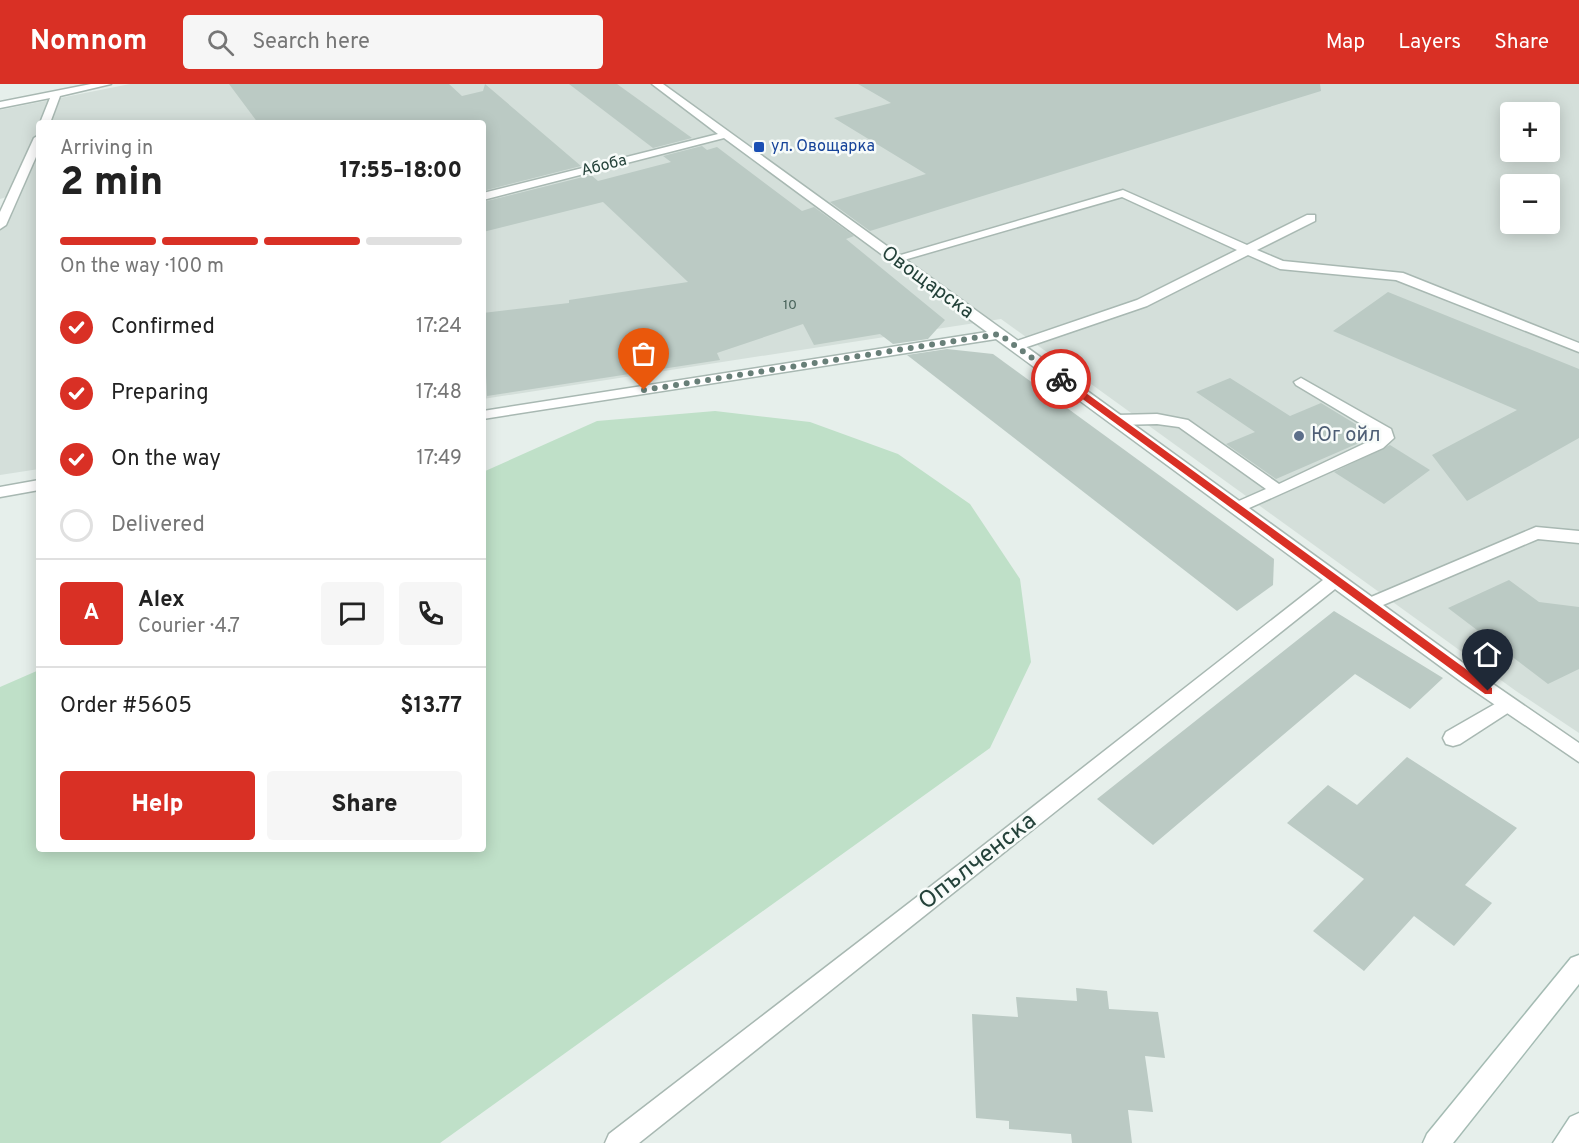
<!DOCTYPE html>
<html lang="en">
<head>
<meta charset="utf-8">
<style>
	:root { --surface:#fff; --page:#f6f6f6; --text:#222; --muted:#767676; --line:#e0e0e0; --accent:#d93025 }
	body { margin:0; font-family:Overpass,sans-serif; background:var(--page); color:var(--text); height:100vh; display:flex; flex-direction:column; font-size:22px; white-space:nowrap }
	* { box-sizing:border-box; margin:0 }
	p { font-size:20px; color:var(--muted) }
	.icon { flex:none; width:33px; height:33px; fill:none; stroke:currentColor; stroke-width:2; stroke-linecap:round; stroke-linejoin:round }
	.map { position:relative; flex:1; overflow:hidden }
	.details { position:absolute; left:36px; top:36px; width:450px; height:732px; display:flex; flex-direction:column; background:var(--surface); border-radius:6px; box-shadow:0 3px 15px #0003 }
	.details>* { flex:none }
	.buttons { position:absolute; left:1500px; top:18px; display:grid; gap:12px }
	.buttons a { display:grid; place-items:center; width:60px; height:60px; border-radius:6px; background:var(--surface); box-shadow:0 3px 15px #0003; font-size:30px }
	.pin { position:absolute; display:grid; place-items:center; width:51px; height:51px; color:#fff; margin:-62px -26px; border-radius:50% 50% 50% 0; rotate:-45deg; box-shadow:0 0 6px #0007 }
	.pin .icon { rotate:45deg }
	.courier { position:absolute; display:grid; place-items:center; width:60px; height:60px; margin:-30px; border:4px solid #d93025; border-radius:50%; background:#fff; color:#222; box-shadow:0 2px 8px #0007 }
	.head em { font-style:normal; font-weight:800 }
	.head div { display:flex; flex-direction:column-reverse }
	.head { display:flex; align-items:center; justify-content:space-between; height:102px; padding:0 24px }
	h1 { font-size:39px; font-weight:800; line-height:45px }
	.bar { display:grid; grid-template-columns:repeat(4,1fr); gap:9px 6px; align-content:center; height:72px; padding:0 24px }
	.bar i { height:8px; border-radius:4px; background:var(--line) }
	.bar .current { background:var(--accent) }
	.bar p { grid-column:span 4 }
	.line { display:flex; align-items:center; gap:15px; padding:0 24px; border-top:2px solid var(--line) }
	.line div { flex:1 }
	.round { display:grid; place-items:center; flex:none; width:63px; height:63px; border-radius:6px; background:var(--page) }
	ol { padding:0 24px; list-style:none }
	li { display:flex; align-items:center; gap:18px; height:66px }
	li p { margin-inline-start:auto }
	li .icon { padding:6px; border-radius:50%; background:var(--accent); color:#fff; stroke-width:4 }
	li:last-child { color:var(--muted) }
	li i { width:33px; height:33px; border:3px solid var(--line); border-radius:50% }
	.primary-button { display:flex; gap:12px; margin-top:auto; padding:12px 24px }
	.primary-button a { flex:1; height:69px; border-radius:6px; background:var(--accent); color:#fff; font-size:24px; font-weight:800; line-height:69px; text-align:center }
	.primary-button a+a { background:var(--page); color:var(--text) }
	header { display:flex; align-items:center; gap:36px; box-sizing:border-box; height:84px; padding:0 30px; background:var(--accent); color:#fff }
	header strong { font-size:28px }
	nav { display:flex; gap:33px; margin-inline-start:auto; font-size:21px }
	.search { width:420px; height:54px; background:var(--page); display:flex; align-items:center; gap:15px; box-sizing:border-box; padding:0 21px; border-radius:6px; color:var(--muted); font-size:22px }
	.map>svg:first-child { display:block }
	.built { fill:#d4dfda; fill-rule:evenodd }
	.green { fill:#bfe0c8 }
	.building { fill:#bbcac4 }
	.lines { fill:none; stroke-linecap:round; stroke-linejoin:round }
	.service-casing { stroke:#a8b8b2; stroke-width:3 }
	.minor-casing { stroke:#a8b8b2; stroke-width:3 }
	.secondary-casing { stroke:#a4bbb3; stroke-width:3 }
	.service { fill:#fff; fill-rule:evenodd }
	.minor { fill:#fff; fill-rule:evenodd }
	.secondary { fill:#fff; fill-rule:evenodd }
	.route { fill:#d93025 }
	.done { stroke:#687f78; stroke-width:6; stroke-dasharray:0 10.8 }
	.transit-dot { fill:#1a4fb4; stroke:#f7fbf9; stroke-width:2 }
	.service-dot { fill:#5c6f8a; stroke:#f7fbf9; stroke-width:2 }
	.labels { text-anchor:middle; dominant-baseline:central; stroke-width:5; stroke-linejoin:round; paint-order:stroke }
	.far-number-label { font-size:14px; fill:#4a645c }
	.far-transit-label { font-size:16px; fill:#164399; stroke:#f7fbf9; text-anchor:start }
	.far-street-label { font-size:16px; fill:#24423a; stroke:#f7fbf9 }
	.street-label { font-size:20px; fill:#24423a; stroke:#f7fbf9 }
	.service-label { font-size:20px; fill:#4e5e75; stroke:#f7fbf9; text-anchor:start }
	.near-street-label { font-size:24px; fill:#24423a; stroke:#f7fbf9 }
</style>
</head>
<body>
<header>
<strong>Nomnom</strong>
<div class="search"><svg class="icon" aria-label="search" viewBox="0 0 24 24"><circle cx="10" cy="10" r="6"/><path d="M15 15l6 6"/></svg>Search here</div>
<nav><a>Map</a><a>Layers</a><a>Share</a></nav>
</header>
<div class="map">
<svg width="1579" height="1059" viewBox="0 0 1579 1059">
	<rect width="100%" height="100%" fill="#e6efeb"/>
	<path class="built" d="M130,0H1579V649L1516,607L1001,235L483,315V39H39V385L0,391V141L13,111L0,115V26ZM1510,28H1550V68H1510ZM1510,100H1550V140H1510Z"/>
	<polygon class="green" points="715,327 810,338 898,370 970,420 1020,495 1031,578 990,664 440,1059 0,1059 0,603 39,586 39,765 483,765 483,388 597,337"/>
	<g class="building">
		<polygon points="229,0 449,0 462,12 483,7 485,0 581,82 483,107 483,39 258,39"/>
		<polygon points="569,0 617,0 692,54 653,64"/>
		<polygon points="858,0 1320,0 1321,7 870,147 830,118 926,90 834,34 891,19"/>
		<polygon points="702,62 707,66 717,63 802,127 814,123 854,152 846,155 945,236 928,255 893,260 880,250 814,261 803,240 717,269 720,276 487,312 483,229 569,219 569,216 688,198 603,118 483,148 483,118 591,91 598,97 671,78 663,72"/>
		<polygon points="1388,208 1579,285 1579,354 1467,417 1432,371 1517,326 1333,247"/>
		<polygon points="947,265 993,270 1274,475 1273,501 1237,527 907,271"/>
		<polygon points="1230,294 1290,332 1321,319 1375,352 1276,395 1226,360 1255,348 1196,308"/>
		<polygon points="1390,361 1430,386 1384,420 1334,388"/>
		<polygon points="1509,496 1539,518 1579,523 1579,585 1548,600 1448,524"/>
		<polygon points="1334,527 1443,594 1410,625 1355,590 1153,761 1097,715"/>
		<polygon points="1407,673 1517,744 1465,801 1492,819 1454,862 1414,832 1364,887 1313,847 1364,795 1287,739 1328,701 1357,721"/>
		<polygon points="1076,904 1107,907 1109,925 1158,928 1165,974 1145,972 1153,1028 1128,1026 1132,1059 1072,1059 1071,1050 1009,1045 1009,1037 976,1034 972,930 1018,933 1016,913 1077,917"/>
	</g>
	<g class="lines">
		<defs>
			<g id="service">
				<polygon points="1123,106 1247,161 1307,131 1315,131 1315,137 1257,166 1283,177 1403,189 1579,259 1579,268 1396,196 1280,185 1248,171 1147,222 1021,265 1011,265 1011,259 1137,216 1237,166 1122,113 897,178 889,178 887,175"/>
				<polygon points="1301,294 1391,345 1394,354 1383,364 1238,429 1232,428 1230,424 1232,420 1266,405 1179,343 1157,340 1117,341 1109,336 1117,331 1157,330 1188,336 1279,400 1378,353 1378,350 1296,301 1294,298"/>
				<polygon points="1536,443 1579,447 1579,459 1538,455 1376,524 1364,524 1361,520 1364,516"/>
				<polygon points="1507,613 1514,615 1517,620 1514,625 1460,660 1453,662 1446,660 1443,654 1446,648"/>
			</g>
			<g id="minor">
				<polygon points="91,0 111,0 60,12 50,39 40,39 50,14 0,24 0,18"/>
				<polygon points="652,0 663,0 1477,589 1579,659 1579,678 1463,599 1335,505 639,1059 605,1059 609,1050 961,779 1323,496 996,255 483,335 483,327 987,248 724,54 483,116 483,109 718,50"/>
				<polygon points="39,51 39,66 6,141 0,145 0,128 34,54"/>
				<polygon points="39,396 39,406 0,413 0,403"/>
			</g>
			<g id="secondary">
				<polygon points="1579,871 1579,900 1453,1059 1423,1059 1427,1050 1571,874"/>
				<polygon points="1579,1029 1579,1059 1553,1059 1570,1033"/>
			</g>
		</defs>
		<use href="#service" class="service-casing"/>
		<use href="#minor" class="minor-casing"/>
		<use href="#secondary" class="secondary-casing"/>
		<use href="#service" class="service"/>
		<use href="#minor" class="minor"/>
		<use href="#secondary" class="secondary"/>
	</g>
	<polygon class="route" points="1058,293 1064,293 1492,604 1492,610 1485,610 1058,297"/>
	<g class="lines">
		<polyline class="done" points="644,306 999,250 1061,295"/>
	</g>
	<rect class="transit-dot" x="753" y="57" width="12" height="12" rx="3"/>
	<circle class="service-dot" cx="1299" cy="352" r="6"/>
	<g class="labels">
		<g class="far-number-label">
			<text x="790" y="221">10</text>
		</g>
		<g class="far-transit-label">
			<text x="771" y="63">ул. Овощарка</text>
		</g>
		<g class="far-street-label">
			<text transform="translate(604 82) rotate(-14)">Абоба</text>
		</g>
		<g class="street-label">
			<text transform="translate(927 199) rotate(36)">Овощарска</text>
		</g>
		<g class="service-label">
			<text x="1311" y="352">Юг ойл</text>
		</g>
		<g class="near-street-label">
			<text transform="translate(978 778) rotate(-38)">Опълченска</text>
		</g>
	</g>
</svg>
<div class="buttons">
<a>+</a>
<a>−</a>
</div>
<div class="pin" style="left:644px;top:306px;background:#ea580c"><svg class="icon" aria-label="bag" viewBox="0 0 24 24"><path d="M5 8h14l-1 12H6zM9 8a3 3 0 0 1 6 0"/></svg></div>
<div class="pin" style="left:1488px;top:607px;background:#1f2937"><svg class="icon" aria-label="home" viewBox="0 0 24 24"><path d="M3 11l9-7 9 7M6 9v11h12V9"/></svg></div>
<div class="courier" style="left:1061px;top:295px"><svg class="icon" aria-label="bike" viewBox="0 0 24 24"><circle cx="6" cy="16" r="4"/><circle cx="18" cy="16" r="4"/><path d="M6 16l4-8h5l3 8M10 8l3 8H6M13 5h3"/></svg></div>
<section class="details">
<div class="head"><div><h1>2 min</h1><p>Arriving in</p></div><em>17:55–18:00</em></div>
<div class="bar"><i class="current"></i><i class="current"></i><i class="current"></i><i></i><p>On the way · 100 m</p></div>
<ol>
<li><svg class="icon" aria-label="check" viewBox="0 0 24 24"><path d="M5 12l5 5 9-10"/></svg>Confirmed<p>17:24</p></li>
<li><svg class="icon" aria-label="check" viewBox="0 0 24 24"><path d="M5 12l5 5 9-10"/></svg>Preparing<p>17:48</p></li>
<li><svg class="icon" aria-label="check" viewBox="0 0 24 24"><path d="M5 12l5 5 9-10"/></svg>On the way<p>17:49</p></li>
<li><i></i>Delivered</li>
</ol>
<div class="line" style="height:108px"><b class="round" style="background:var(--accent);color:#fff">A</b><div><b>Alex</b><p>Courier · 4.7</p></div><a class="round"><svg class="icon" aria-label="chat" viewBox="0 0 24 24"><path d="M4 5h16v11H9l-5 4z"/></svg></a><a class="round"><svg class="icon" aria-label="phone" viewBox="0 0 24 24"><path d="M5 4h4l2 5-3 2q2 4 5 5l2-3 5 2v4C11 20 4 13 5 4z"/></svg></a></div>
<div class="line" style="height:78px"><div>Order #5605</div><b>$13.77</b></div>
<div class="primary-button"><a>Help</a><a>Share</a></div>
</section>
</div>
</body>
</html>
